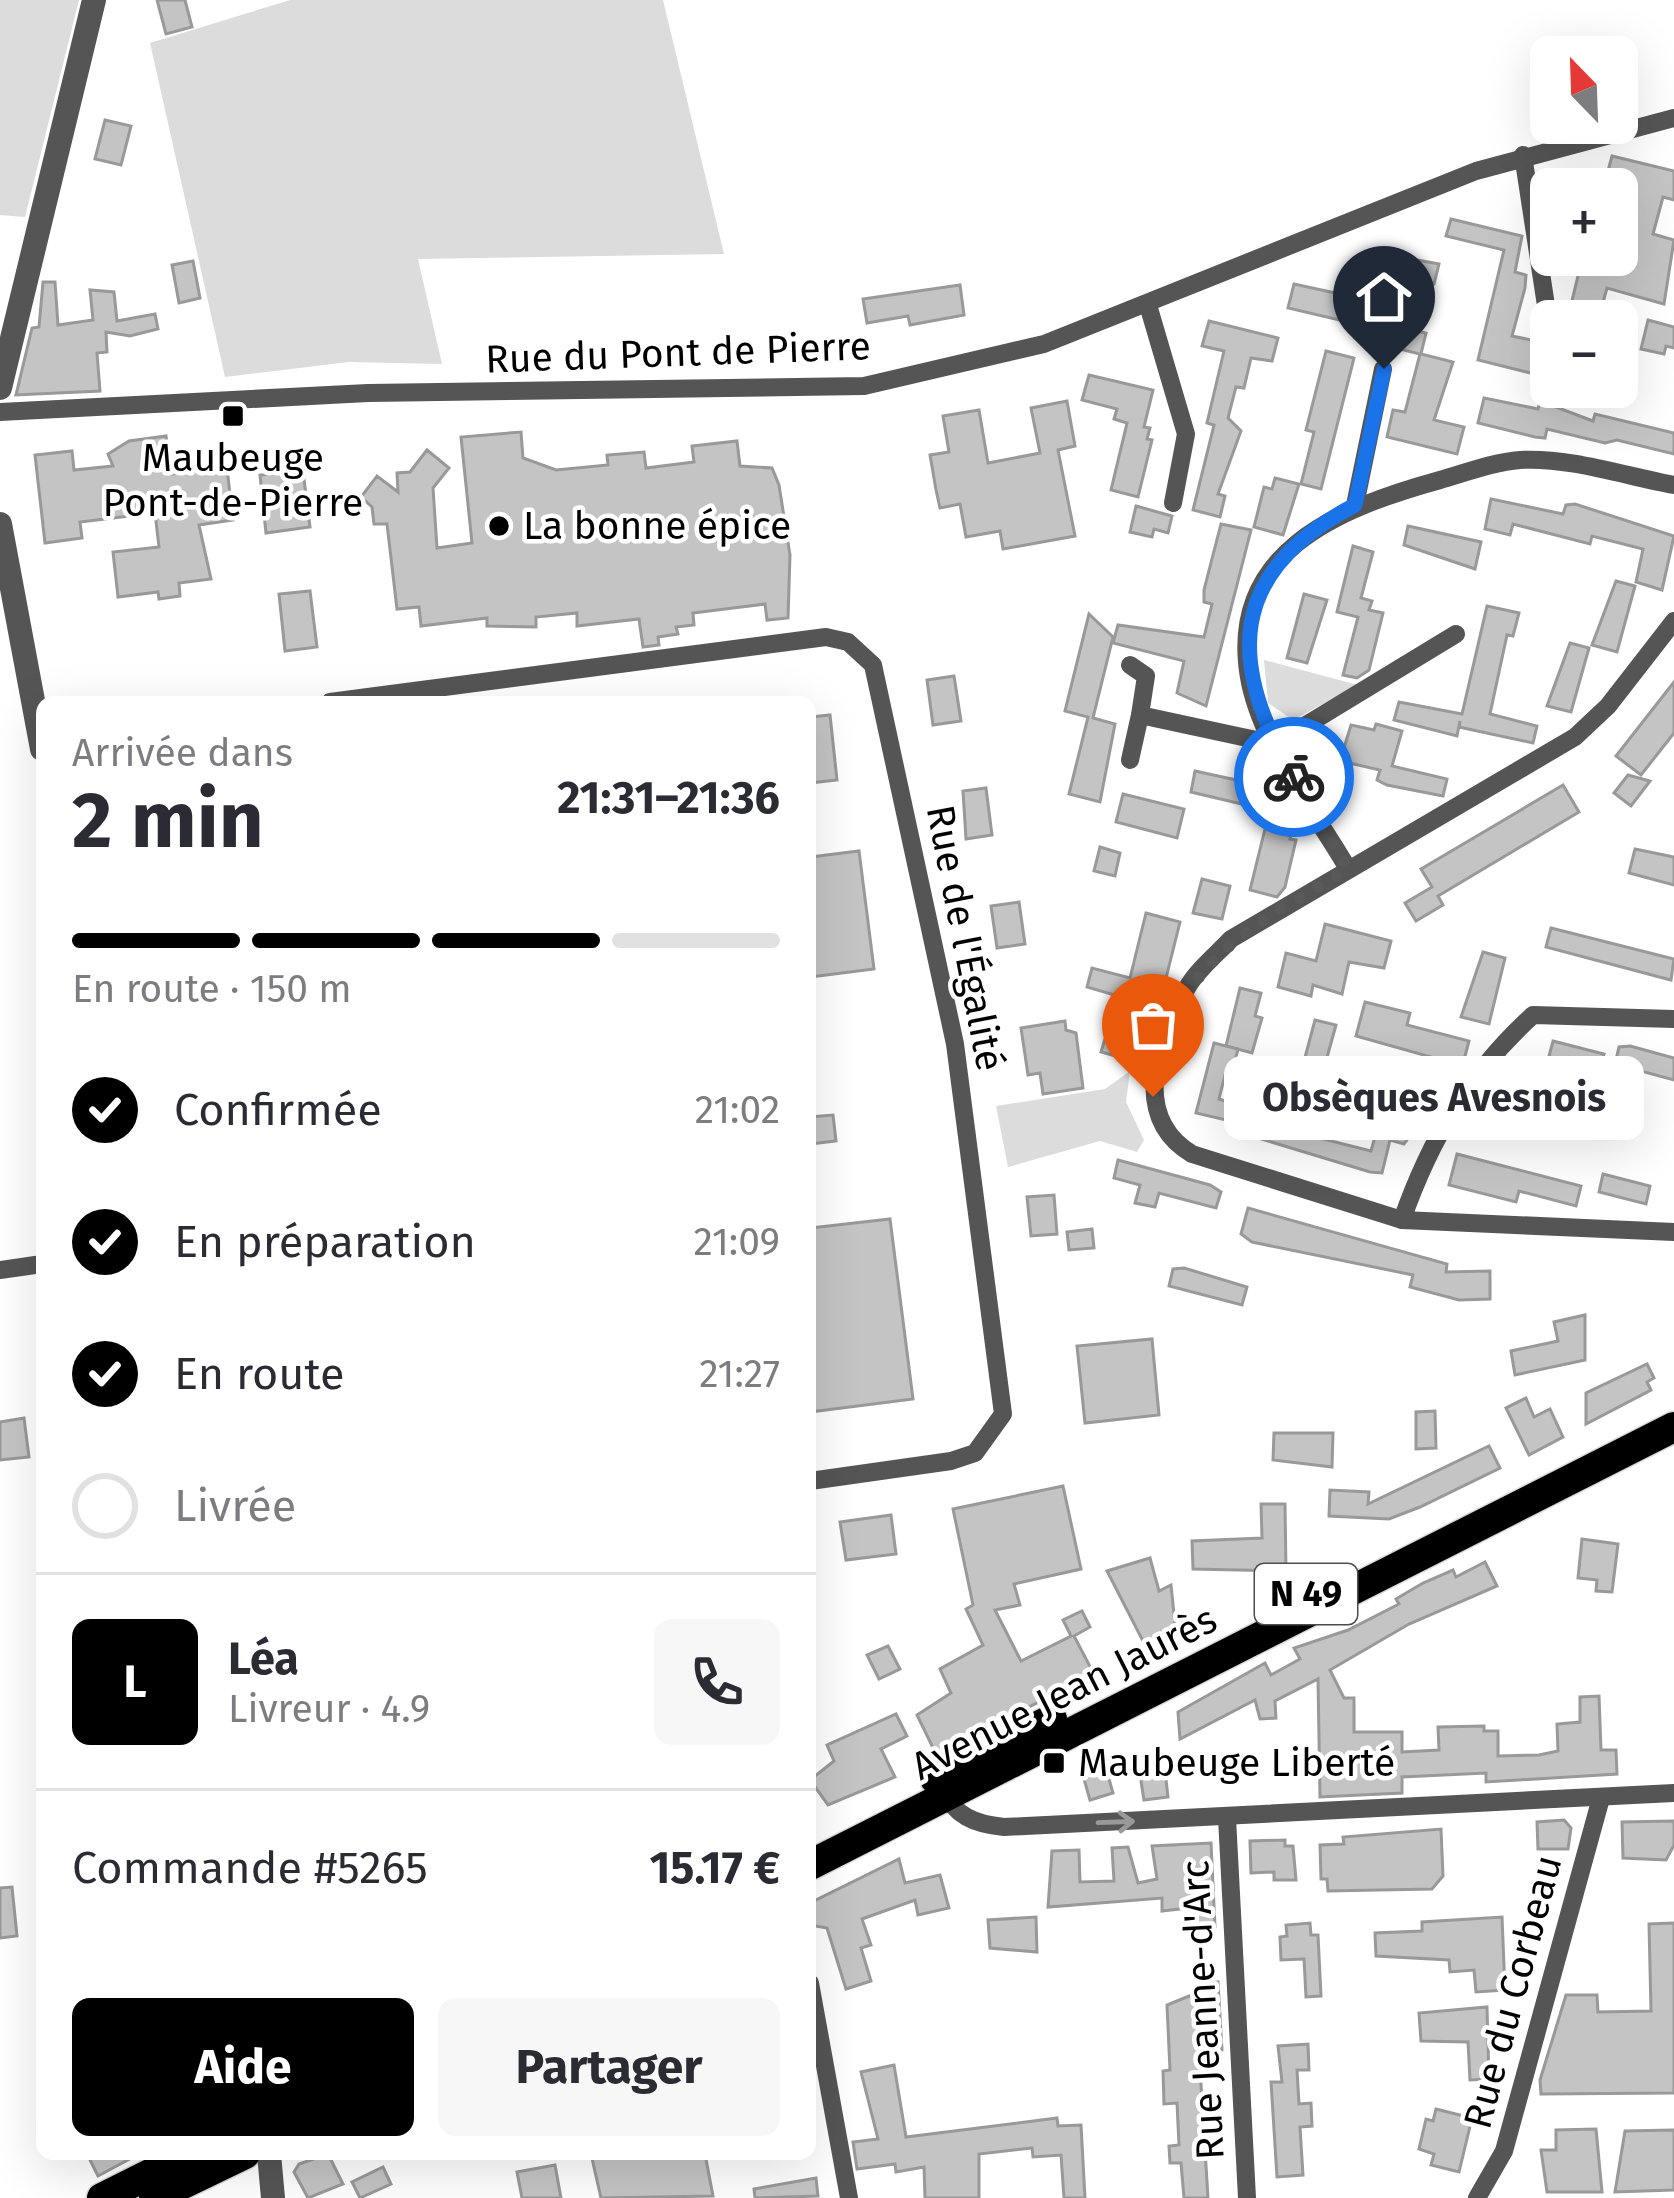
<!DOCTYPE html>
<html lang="fr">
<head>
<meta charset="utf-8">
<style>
	:root { --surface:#fff; --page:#f7f7f7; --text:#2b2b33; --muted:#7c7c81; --line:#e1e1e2; --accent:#000 }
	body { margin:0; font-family:"Fira Sans",sans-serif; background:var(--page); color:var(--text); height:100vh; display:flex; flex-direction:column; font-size:45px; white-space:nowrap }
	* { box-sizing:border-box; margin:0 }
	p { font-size:39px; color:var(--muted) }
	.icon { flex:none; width:66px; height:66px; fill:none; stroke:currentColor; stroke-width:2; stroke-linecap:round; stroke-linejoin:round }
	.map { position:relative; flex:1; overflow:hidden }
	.panel { position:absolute; left:36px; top:696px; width:780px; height:1464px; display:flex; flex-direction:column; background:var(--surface); border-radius:18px; box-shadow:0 12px 48px #0002 }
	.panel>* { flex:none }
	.needle { width:78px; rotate:337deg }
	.buttons { position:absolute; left:1530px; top:36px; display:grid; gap:24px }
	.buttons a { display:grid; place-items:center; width:108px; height:108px; border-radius:18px; background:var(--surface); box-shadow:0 12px 48px #0002; font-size:60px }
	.pin { position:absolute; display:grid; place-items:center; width:102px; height:102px; color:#fff; margin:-123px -51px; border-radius:50% 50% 50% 0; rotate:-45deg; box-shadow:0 0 12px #0007 }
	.pin .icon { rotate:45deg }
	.courier { position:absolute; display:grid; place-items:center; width:120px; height:120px; margin:-60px; border:9px solid #1a73e8; border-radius:50%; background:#fff; color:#222; box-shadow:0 3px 15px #0007 }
	.bubble { position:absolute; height:84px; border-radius:18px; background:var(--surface); box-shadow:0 12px 48px #0002; font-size:39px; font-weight:700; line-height:84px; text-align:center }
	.summary em { font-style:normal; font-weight:700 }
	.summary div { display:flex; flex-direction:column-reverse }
	.summary { display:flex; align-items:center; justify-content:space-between; height:204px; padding:0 36px }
	h1 { font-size:78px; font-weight:700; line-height:90px }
	.bar { display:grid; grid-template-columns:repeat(4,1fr); gap:18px 12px; align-content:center; height:144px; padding:0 36px }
	.bar i { height:15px; border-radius:9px; background:var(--line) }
	.bar .current { background:var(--accent) }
	.bar p { grid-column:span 4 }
	.line { display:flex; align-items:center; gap:30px; padding:0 36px; border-top:3px solid var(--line) }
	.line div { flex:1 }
	.round { display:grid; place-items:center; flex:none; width:126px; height:126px; border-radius:18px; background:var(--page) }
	ol { padding:0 36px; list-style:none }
	li { display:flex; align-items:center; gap:36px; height:132px }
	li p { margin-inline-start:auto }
	li .icon { padding:12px; border-radius:50%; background:var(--accent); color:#fff; stroke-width:4 }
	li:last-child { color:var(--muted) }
	li i { width:66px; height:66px; border:6px solid var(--line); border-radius:50% }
	.cta { display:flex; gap:24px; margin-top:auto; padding:24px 36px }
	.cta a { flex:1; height:138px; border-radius:18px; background:var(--accent); color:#fff; font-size:48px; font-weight:700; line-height:138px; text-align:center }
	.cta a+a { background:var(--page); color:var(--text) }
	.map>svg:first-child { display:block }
	.green { fill:#dcdcdc }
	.building { fill:#c4c4c4; stroke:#999; stroke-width:3 }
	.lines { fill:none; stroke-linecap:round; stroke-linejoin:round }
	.primary-casing { stroke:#dbdbdb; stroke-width:33 }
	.minor { stroke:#555; stroke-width:18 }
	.tertiary { stroke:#555; stroke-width:24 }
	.primary { stroke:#000; stroke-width:30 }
	.oneway { stroke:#999 }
	.done { stroke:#595959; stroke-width:12; stroke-dasharray:0 21.6 }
	.route { stroke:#1a73e8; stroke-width:15 }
	.poi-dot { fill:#000; stroke:#fff; stroke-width:4.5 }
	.labels { text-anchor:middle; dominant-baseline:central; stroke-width:9; stroke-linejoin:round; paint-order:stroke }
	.shield { fill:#fff; stroke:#4c4c4c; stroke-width:3 }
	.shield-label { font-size:36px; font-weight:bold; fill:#000 }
	.street-label { font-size:39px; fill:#000; stroke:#fff }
	.poi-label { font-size:39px; fill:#000; stroke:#fff; text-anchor:start }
</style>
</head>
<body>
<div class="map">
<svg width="1674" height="2198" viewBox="0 0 1674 2198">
	<rect width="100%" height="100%" fill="#fff"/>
	<g class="green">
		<polygon points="0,0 79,0 25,217 0,215"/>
		<polygon points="290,0 663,0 724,254 418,259 442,364 349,362 225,377 150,43"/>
		<polygon points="1264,660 1358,685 1293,720 1268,703"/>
		<polygon points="1130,1071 1126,1102 1144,1140 1137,1152 1100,1141 1008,1167 996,1106 1105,1089"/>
	</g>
	<g class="building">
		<polygon points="157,0 185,0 192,27 166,34"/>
		<polygon points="105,120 131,126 121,165 95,159"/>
		<polygon points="1612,156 1674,171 1674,200 1663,197 1653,234 1674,240 1664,304 1607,288 1600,313 1571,305 1583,255 1617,255 1617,189 1603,189"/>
		<polygon points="1451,219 1522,236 1515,272 1526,275 1525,288 1512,336 1551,344 1551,378 1478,360 1504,250 1446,236"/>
		<polygon points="1374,252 1439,264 1434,284 1426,282 1424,290 1368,276"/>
		<polygon points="193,261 200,298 179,303 172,265"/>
		<polygon points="43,282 55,282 58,325 93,320 90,290 114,292 117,321 155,314 158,329 130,336 106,332 107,352 97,353 100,391 16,395 32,328 39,327"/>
		<polygon points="1294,284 1358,298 1352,323 1288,308"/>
		<polygon points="960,285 964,315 910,325 908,316 867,323 863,299"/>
		<polygon points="1360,317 1426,333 1421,354 1453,362 1434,420 1464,427 1457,454 1387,437 1393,410 1405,412 1420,354 1355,338"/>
		<polygon points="1648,320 1674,327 1674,348 1666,346 1664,354 1641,349"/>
		<polygon points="1209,321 1278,338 1272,361 1251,358 1244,388 1236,387 1228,418 1241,431 1218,494 1225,496 1220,517 1193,510 1214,425 1207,423 1224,351 1202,346"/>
		<polygon points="1326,351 1354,358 1321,489 1301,484 1314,432 1306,430"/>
		<polygon points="1089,375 1153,390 1144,427 1150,428 1147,439 1152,440 1138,497 1111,490 1127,423 1114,419 1117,409 1082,400"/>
		<polygon points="1484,398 1538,409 1540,401 1593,421 1595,414 1674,433 1674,454 1617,440 1605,443 1547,429 1545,438 1535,437 1478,423"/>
		<polygon points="1067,401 1075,446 1058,450 1075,536 1003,549 1000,531 966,537 960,504 940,508 936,490 930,455 949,452 943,416 979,410 988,463 1040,453 1031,408"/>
		<polygon points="521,432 523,458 556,470 608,465 607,455 644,452 646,468 694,462 692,446 737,441 740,466 772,468 779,485 790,555 788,618 767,620 765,604 693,613 694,625 676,627 678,634 658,637 659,645 643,647 639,619 577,626 577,613 536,617 536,627 487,626 487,618 421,626 419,607 397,609 387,524 374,524 372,507 361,497 377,476 398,492 397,473 410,472 427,450 449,468 433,488 437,548 472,543 461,437"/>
		<polygon points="166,436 171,474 227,468 233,520 199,525 211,579 179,583 180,596 159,599 158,592 118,597 113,552 159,547 155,513 80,522 82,538 45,543 35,455 72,451 74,470 113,466 108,454 129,441"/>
		<polygon points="303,471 310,527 266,533 260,475"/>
		<polygon points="1275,478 1299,484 1283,535 1254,527 1264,487 1272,489"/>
		<polygon points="1491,499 1563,514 1566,505 1575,504 1674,536 1662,590 1636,582 1643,549 1592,536 1590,544 1513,524 1510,535 1485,529"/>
		<polygon points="1136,506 1172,516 1168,533 1154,529 1152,537 1130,532"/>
		<polygon points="1221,524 1251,530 1206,706 1177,693 1184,661 1113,643 1118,625 1204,637 1212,604 1204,602 1204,590"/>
		<polygon points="1408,526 1481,542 1475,569 1404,545"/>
		<polygon points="1353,546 1373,552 1361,598 1372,601 1369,610 1383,613 1369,670 1357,678 1343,675 1358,617 1337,612"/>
		<polygon points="1616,581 1635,586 1617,652 1592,645"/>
		<polygon points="310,591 317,647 285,651 279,594"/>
		<polygon points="1304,594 1327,600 1307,663 1287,658"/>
		<polygon points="1487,606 1519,613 1513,636 1507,635 1490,714 1537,726 1533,743 1459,727 1460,721 1457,736 1394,720 1399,702 1462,714"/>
		<polygon points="1089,614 1113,637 1093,718 1115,724 1100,802 1069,794 1088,717 1065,711"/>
		<polygon points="1570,643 1589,648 1571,712 1547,706"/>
		<polygon points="954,676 961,721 933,725 927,680"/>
		<polygon points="1674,682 1674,733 1641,775 1616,756"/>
		<polygon points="830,715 837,780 810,783 810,717"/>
		<polygon points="1376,724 1402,731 1392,766 1447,779 1443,796 1387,785 1377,780 1380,770 1340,761 1351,725 1374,730"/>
		<polygon points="1195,771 1259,785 1254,807 1191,792"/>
		<polygon points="1628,775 1650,781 1631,806 1614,793"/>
		<polygon points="1563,785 1579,812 1438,896 1443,905 1416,921 1405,903 1432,887 1421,869"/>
		<polygon points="986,788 992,835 966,839 963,791"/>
		<polygon points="1123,794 1184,809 1177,838 1116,822"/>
		<polygon points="1267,821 1293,828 1290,839 1296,840 1285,887 1277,897 1250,890"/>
		<polygon points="1100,847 1120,853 1115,876 1094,871"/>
		<polygon points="1635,849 1674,857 1674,885 1629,873"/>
		<polygon points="859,851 874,969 810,977 810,857"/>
		<polygon points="1202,879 1230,886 1222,919 1193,913"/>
		<polygon points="1019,902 1025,944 997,948 991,906"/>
		<polygon points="1146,913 1180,922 1164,986 1148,982 1126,1059 1101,1052 1118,996 1087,987 1092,968 1130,978"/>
		<polygon points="1325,924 1391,941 1384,968 1349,962 1342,994 1313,985 1311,996 1278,987 1286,953 1316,961"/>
		<polygon points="1551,928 1674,959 1671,980 1546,947"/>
		<polygon points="1483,952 1505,958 1489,1024 1461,1017"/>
		<polygon points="1240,988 1261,993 1255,1016 1262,1018 1252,1053 1226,1046"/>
		<polygon points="1365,1002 1410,1013 1407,1025 1469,1041 1464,1060 1454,1058 1452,1063 1356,1036"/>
		<polygon points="1315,1020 1336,1025 1316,1097 1296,1091"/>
		<polygon points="1065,1021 1066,1030 1076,1033 1083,1088 1043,1094 1040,1073 1028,1075 1021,1028"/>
		<polygon points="1553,1041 1604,1054 1599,1073 1548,1060"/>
		<polygon points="1214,1043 1238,1049 1233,1069 1227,1067 1219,1099 1304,1127 1308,1115 1328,1119 1323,1139 1371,1151 1384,1104 1396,1104 1417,1109 1409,1137 1404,1144 1390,1140 1382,1173 1370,1172 1245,1134 1237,1129 1239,1123 1196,1113"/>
		<polygon points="1630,1046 1674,1058 1674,1080 1615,1064 1619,1047"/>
		<polygon points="1512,1091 1532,1096 1524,1129 1507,1125"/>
		<polygon points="833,1115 836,1141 810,1144 810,1117"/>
		<polygon points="1457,1154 1581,1186 1576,1206 1519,1191 1516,1202 1449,1185"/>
		<polygon points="1118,1160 1210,1185 1221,1192 1216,1208 1159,1193 1155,1207 1135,1203 1140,1185 1114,1178"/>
		<polygon points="1603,1174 1650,1186 1646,1204 1599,1192"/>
		<polygon points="1054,1195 1057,1234 1031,1236 1027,1197"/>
		<polygon points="1248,1208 1447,1264 1446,1272 1490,1271 1490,1299 1459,1300 1410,1287 1413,1275 1252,1242 1241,1234"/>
		<polygon points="890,1219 913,1399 810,1412 810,1228"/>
		<polygon points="1092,1229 1094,1248 1069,1250 1067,1232"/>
		<polygon points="1184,1268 1247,1287 1242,1305 1169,1286 1173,1269"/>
		<polygon points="1585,1315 1585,1360 1515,1375 1511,1351 1558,1341 1554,1322"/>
		<polygon points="1152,1339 1159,1415 1085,1423 1077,1346"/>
		<polygon points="1647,1364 1654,1378 1647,1382 1651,1390 1586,1424 1586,1393"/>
		<polygon points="1526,1398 1534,1417 1550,1409 1563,1437 1529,1455 1506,1408"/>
		<polygon points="1435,1411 1436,1448 1416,1449 1416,1412"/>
		<polygon points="24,1418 29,1457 0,1460 0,1422"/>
		<polygon points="1274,1433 1333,1433 1332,1467 1273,1460"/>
		<polygon points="1489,1446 1500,1468 1420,1507 1389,1519 1329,1516 1330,1490 1369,1492 1368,1504"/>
		<polygon points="1063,1486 1081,1569 1014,1584 1020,1605 995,1610 1021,1661 1071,1636 1063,1620 1082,1611 1090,1627 1074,1636 1094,1674 936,1754 917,1715 951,1693 940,1669 983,1645 966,1609 973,1605 953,1509"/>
		<polygon points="1261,1504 1285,1504 1286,1571 1193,1569 1192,1541 1262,1538"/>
		<polygon points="891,1515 896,1554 846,1560 840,1522"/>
		<polygon points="1582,1539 1618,1544 1612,1592 1596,1591 1597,1580 1578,1578"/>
		<polygon points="1150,1558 1159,1591 1171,1585 1175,1624 1173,1634 1146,1647 1107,1571"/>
		<polygon points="1485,1562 1497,1586 1409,1624 1330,1670 1344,1698 1354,1698 1354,1732 1402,1732 1402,1752 1439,1750 1438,1727 1484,1726 1484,1731 1498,1731 1498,1756 1539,1755 1558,1751 1557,1724 1580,1722 1580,1697 1599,1696 1601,1750 1616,1750 1617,1774 1486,1782 1486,1773 1402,1777 1402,1793 1320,1797 1318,1679 1275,1701 1276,1718 1260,1719 1255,1700 1180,1739 1178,1712 1265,1663 1271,1675 1300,1659 1294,1648 1348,1630 1399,1604 1396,1599 1423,1583 1453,1570 1456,1577"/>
		<polygon points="888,1646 900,1669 879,1679 867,1655"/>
		<polygon points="896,1714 907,1736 881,1749 895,1777 828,1805 810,1780 834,1761 827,1745"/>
		<polygon points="1105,1765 1113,1793 1090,1800 1082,1772"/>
		<polygon points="1165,1771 1168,1797 1144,1800 1140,1775"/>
		<polygon points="1564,1820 1571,1828 1568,1849 1538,1849 1537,1822"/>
		<polygon points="1674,1821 1674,1845 1666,1860 1623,1858 1622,1822"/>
		<polygon points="1441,1829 1443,1876 1432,1889 1328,1891 1327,1879 1321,1879 1320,1845 1344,1844 1343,1837"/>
		<polygon points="1285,1840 1285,1846 1293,1846 1296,1880 1274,1880 1274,1872 1251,1873 1250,1841"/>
		<polygon points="1211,1843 1215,1926 1198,1927 1197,1907 1162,1911 1162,1898 1048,1907 1052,1851 1079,1850 1080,1882 1114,1881 1112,1848 1128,1847 1138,1883 1157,1879 1152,1846"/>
		<polygon points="899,1859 905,1883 940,1875 949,1908 918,1915 915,1900 862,1919 871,1945 861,1948 871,1981 846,1989 827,1928 810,1925 810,1903"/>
		<polygon points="12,1887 17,1936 0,1938 0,1888"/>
		<polygon points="1036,1917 1037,1952 990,1948 988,1920"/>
		<polygon points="1502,1917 1505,1990 1476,1992 1474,1970 1450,1972 1449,1960 1376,1956 1375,1933 1422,1931 1422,1922"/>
		<polygon points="1310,1923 1311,1935 1318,1935 1321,1996 1306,1997 1304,1959 1281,1960 1280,1937 1287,1936 1286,1925"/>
		<polygon points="1674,1923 1674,2093 1541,2094 1540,2080 1566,1995 1597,1995 1598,2012 1651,2011 1649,1924"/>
		<polygon points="1218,1982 1222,2050 1199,2052 1208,2198 1184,2198 1181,2163 1170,2163 1169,2146 1179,2145 1177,2103 1164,2104 1163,2071 1170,2070 1167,2005 1199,1992 1198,1984"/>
		<polygon points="1487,2007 1489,2079 1470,2080 1468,2042 1421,2041 1419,2013"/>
		<polygon points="1308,2044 1309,2070 1297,2070 1299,2104 1311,2103 1312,2126 1300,2127 1303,2175 1277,2177 1271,2082 1282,2082 1278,2046"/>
		<polygon points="894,2065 906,2137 1057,2118 1058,2126 1081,2125 1085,2198 1064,2198 1061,2155 1033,2157 1032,2148 979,2154 979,2198 925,2198 924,2167 896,2172 895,2164 857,2169 853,2142 878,2139 861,2072"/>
		<polygon points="1436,2109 1472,2118 1459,2172 1431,2165 1434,2154 1419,2149 1426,2119 1433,2121"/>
		<polygon points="1596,2129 1602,2192 1547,2192 1541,2150 1556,2150 1556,2130"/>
		<polygon points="1674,2130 1674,2190 1615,2192 1625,2131"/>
		<polygon points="87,2154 139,2154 98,2176"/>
		<polygon points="328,2154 343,2184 308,2198 294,2172 299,2164"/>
		<polygon points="591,2154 705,2154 713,2196 601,2198"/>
		<polygon points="555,2165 561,2198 522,2198 517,2172"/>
		<polygon points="383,2167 391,2184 360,2198 352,2182"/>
		<polygon points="816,2178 818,2196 755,2198 754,2189"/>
	</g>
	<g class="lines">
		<defs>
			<g id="primary">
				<polyline points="935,1779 1052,1719"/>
				<polyline points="810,1865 1674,1427"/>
				<polyline points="102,2198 190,2154"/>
				<polyline points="154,2198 245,2154"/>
			</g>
		</defs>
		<use href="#primary" class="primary-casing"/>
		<g class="minor">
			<polyline points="1523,155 1547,312 1577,321"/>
			<polyline points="1148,305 1186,434 1173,503"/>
			<polyline points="0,412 368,393 864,386 1044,344 1476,171 1674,118"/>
			<polyline points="1355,505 1383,369"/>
			<path d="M1674,621L1608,706L1575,737L1231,939C1217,954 1197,970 1187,988C1157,1039 1130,1117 1192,1154L1402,1220L1674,1232"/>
			<polyline points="1130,665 1146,676 1140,715 1275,744 1456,634"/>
			<polyline points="330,702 826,637 848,642 873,665 955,1044 1003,1414 975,1453 951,1461 810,1481"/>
			<polyline points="1130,760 1140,715"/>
			<path d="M1348,869C1315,812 1264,749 1250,683C1224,552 1339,508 1440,480C1465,473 1493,462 1520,460C1569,457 1625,476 1674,485"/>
			<polyline points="1343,1067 1457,1097"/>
			<path d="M1402,1220C1430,1140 1469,1073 1533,1015L1674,1019"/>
			<polyline points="0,1270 42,1264"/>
			<path d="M941,1788C955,1816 974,1824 1004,1827L1674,1793"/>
			<polyline points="1227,1818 1247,2198"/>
			<polyline points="810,1983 849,2198"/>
			<polyline points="1477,2198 1504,2151 1601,1798"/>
		</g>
		<g class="tertiary">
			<polyline points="0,388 94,0"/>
			<polyline points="0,524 42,749"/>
			<polyline points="269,2154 273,2198"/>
		</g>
		<use href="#primary" class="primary"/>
	</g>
	<defs><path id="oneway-shaft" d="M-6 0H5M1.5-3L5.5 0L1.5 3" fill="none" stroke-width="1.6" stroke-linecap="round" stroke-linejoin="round" transform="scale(3)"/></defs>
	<use class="oneway" href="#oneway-shaft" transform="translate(1116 1822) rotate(-2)"/>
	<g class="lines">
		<path class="done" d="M1153,1097C1169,965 1244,931 1348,869L1294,777"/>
		<path class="route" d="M1294,777C1226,662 1228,571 1355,505L1384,369"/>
	</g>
	<g class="poi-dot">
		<rect x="221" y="404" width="24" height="24" rx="6"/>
		<circle cx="499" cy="526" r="12"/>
		<rect x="1042" y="1751" width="24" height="24" rx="6"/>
	</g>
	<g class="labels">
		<rect class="shield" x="1255" y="1564" width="102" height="60" rx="9"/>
		<g class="shield-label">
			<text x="1306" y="1594">N 49</text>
		</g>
		<g class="street-label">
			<text transform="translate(678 353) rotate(-2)">Rue du Pont de Pierre</text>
			<text transform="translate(965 938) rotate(79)">Rue de l'Égalité</text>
			<text transform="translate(1064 1693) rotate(-27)">Avenue Jean Jaurès</text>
			<text transform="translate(1513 1992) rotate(-75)">Rue du Corbeau</text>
			<text transform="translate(1203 2010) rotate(-93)">Rue Jeanne-d'Arc</text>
		</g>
		<g class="poi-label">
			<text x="233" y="458" text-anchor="middle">Maubeuge<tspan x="233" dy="45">Pont-de-Pierre</tspan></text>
			<text x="523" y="526">La bonne épice</text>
			<text x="1078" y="1763">Maubeuge Liberté</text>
		</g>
	</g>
</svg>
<div class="buttons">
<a><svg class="needle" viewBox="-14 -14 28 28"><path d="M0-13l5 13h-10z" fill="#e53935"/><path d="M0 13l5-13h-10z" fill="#7c7c81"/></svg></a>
<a>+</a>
<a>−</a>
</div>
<div class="pin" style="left:1153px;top:1097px;background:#ea580c"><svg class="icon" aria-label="bag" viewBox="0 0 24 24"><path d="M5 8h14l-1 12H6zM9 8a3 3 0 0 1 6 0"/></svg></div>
<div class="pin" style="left:1384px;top:369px;background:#1f2937"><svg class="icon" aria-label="home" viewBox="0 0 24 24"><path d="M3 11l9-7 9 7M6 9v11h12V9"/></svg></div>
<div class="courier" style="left:1294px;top:777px"><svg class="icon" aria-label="bike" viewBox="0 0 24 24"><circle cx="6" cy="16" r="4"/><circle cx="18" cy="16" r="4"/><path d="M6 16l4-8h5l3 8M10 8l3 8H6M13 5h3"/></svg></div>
<div class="bubble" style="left:1224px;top:1056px;width:420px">Obsèques Avesnois</div>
<section class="panel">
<div class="summary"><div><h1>2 min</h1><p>Arrivée dans</p></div><em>21:31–21:36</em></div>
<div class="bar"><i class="current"></i><i class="current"></i><i class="current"></i><i></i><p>En route · 150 m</p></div>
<ol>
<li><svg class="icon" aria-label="check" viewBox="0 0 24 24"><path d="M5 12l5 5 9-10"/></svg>Confirmée<p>21:02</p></li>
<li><svg class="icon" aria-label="check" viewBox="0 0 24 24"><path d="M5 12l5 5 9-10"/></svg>En préparation<p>21:09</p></li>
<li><svg class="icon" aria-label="check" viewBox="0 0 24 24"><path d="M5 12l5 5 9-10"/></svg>En route<p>21:27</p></li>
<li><i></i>Livrée</li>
</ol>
<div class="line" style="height:216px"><b class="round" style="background:var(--accent);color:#fff">L</b><div><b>Léa</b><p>Livreur · 4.9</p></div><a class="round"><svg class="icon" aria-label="phone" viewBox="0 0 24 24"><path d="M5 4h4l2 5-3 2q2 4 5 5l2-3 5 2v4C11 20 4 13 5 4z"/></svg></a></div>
<div class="line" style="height:156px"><div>Commande #5265</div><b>15.17 €</b></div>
<div class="cta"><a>Aide</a><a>Partager</a></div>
</section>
</div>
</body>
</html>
